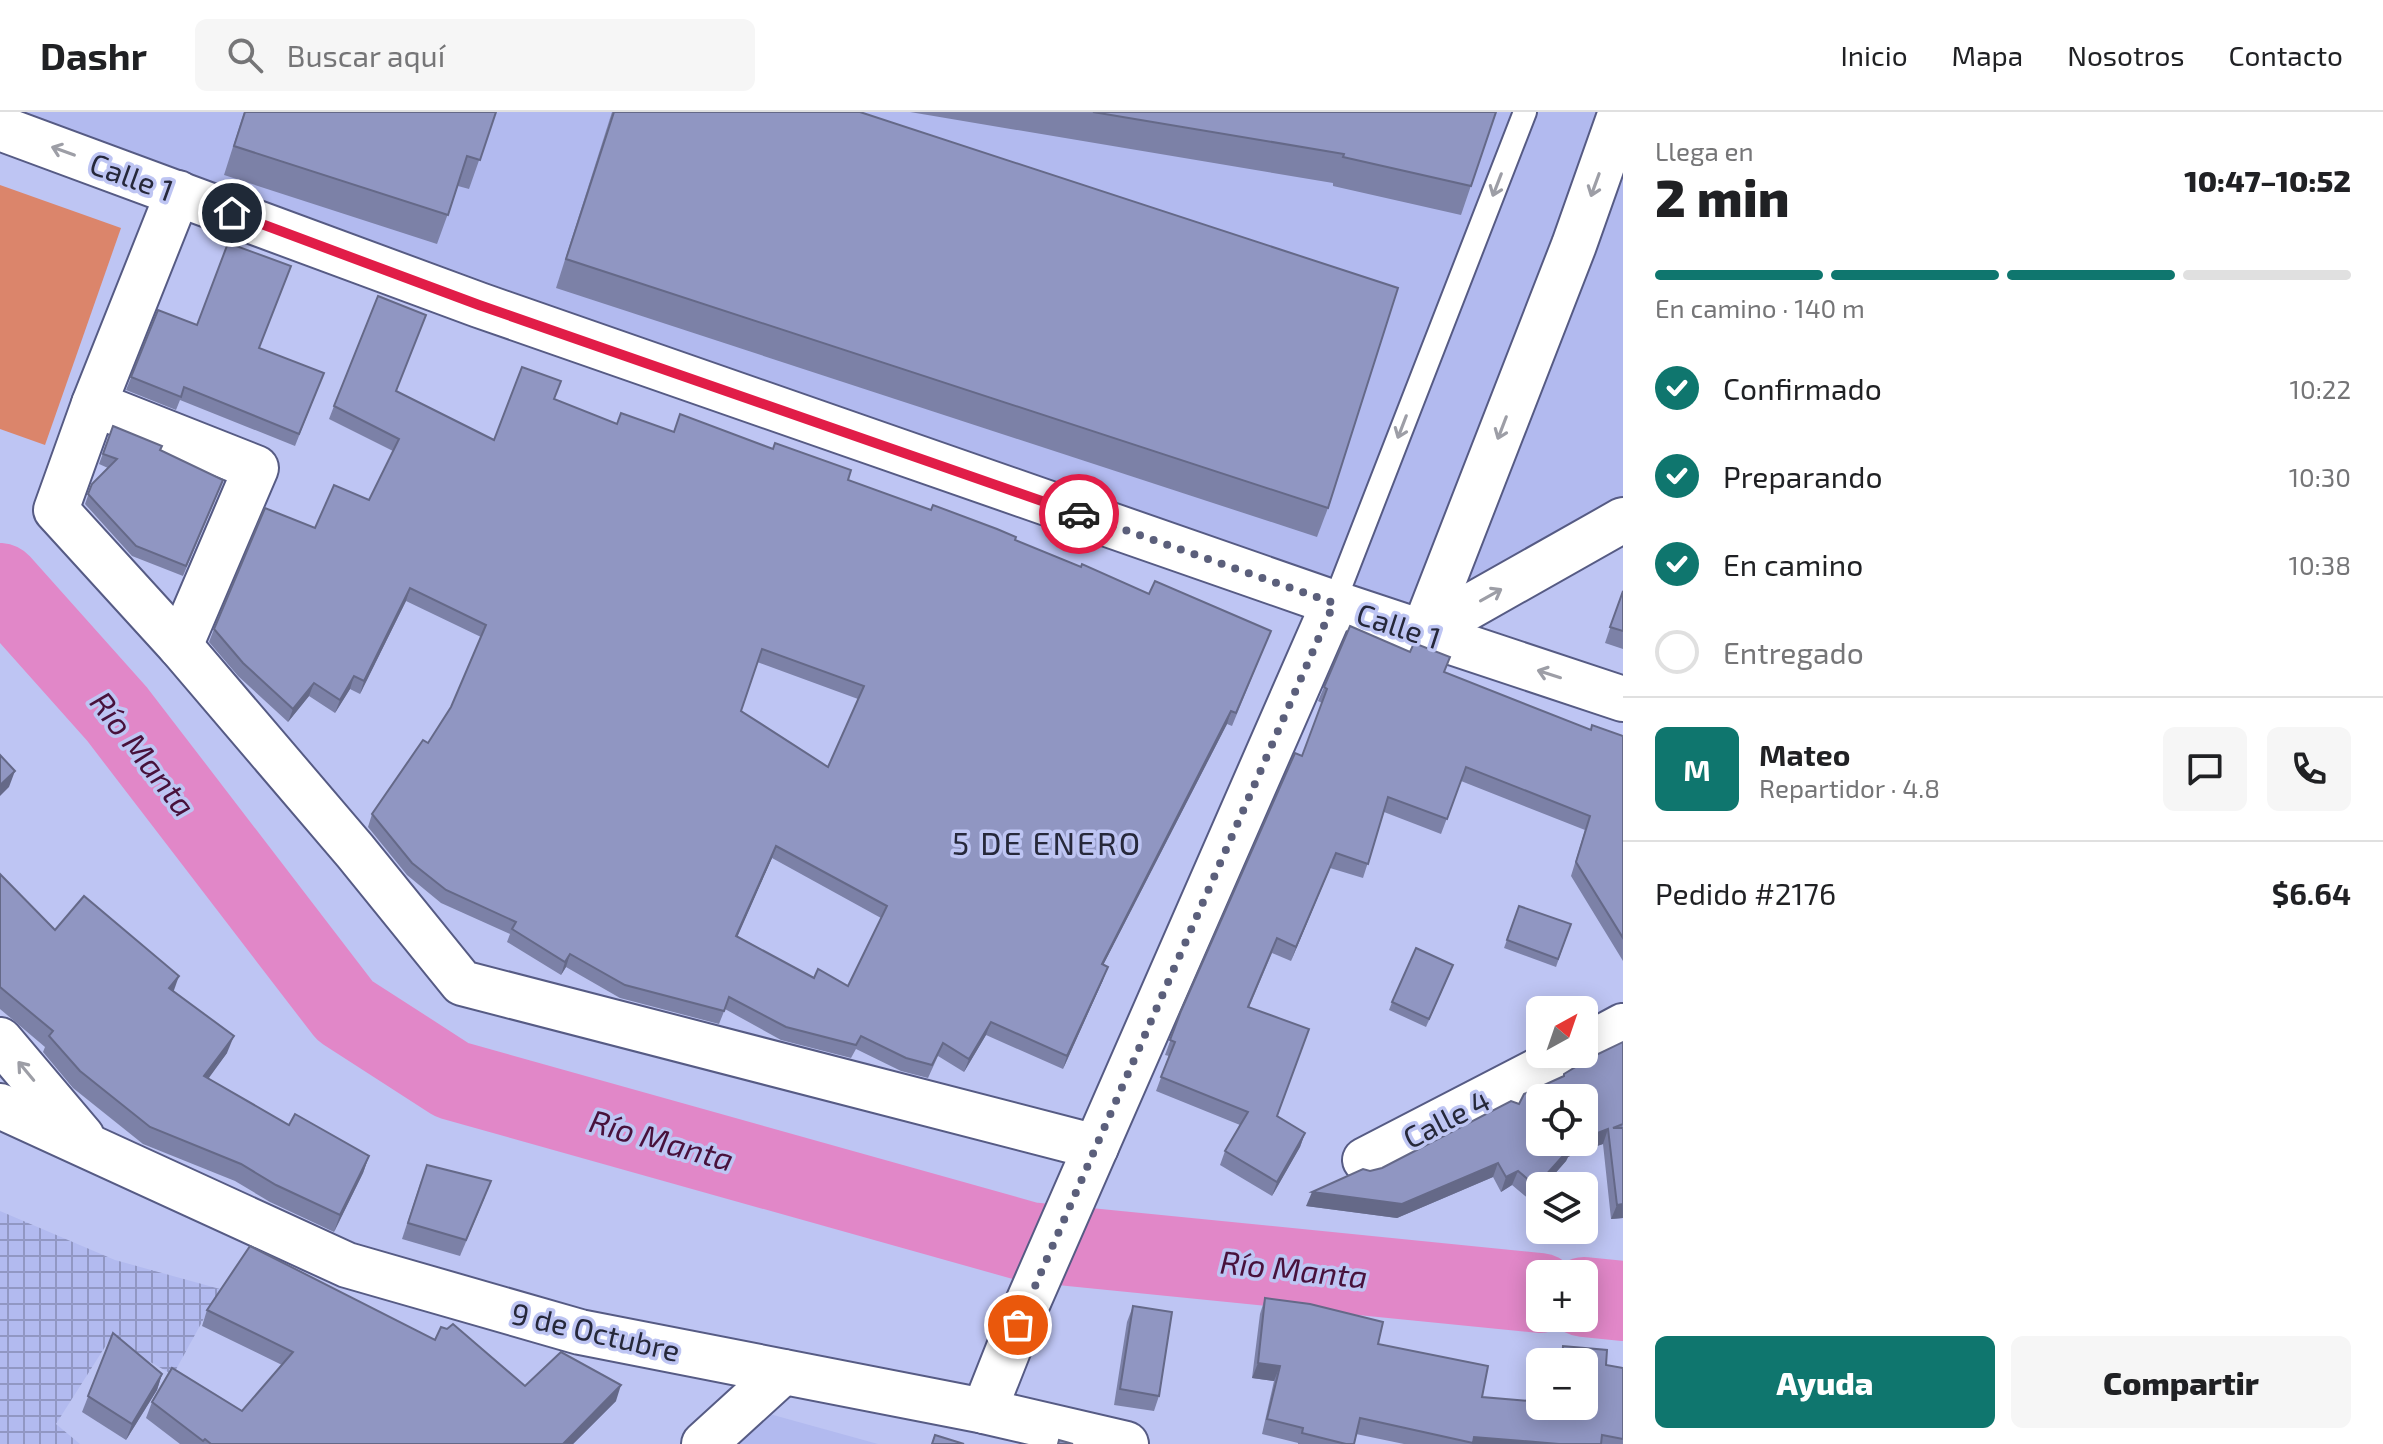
<!DOCTYPE html>
<html lang="es">
<head>
<meta charset="utf-8">
<style>
	:root { --surface:#fff; --page:#f6f6f6; --text:#202124; --muted:#757577; --line:#e0e0e0; --accent:#0f766e }
	body { margin:0; font-family:"Exo 2",sans-serif; background:var(--page); color:var(--text); height:100vh; display:flex; flex-direction:column; font-size:30px; white-space:nowrap }
	* { box-sizing:border-box; margin:0 }
	p { font-size:26px; color:var(--muted) }
	.icon { flex:none; width:44px; height:44px; fill:none; stroke:currentColor; stroke-width:2; stroke-linecap:round; stroke-linejoin:round }
	.map { position:relative; flex:1; overflow:hidden }
	.sheet { display:flex; flex-direction:column; background:var(--surface); width:760px }
	.sheet>* { flex:none }
	.needle { width:52px; rotate:40deg }
	.fabs { position:absolute; left:1526px; top:884px; display:grid; gap:16px }
	.fabs a { display:grid; place-items:center; width:72px; height:72px; border-radius:12px; background:var(--surface); box-shadow:0 4px 20px #0003; font-size:40px }
	.pin { position:absolute; display:grid; place-items:center; width:68px; height:68px; color:#fff; margin:-34px; border:4px solid #fff; border-radius:50%; box-shadow:0 2px 8px #0007 }
	.courier { position:absolute; display:grid; place-items:center; width:80px; height:80px; margin:-40px; border:6px solid #e11d48; border-radius:50%; background:#fff; color:#222; box-shadow:0 2px 10px #0007 }
	.headline em { font-style:normal; font-weight:800 }
	.headline div { display:flex; flex-direction:column-reverse }
	.headline { display:flex; align-items:center; justify-content:space-between; height:136px; padding:0 32px }
	h1 { font-size:52px; font-weight:800; line-height:60px }
	.bar { display:grid; grid-template-columns:repeat(4,1fr); gap:12px 8px; align-content:center; height:96px; padding:0 32px }
	.bar i { height:10px; border-radius:6px; background:var(--line) }
	.bar .current { background:var(--accent) }
	.bar p { grid-column:span 4 }
	.line { display:flex; align-items:center; gap:20px; padding:0 32px; border-top:2px solid var(--line) }
	.line div { flex:1 }
	.round { display:grid; place-items:center; flex:none; width:84px; height:84px; border-radius:12px; background:var(--page) }
	ol { padding:0 32px; list-style:none }
	li { display:flex; align-items:center; gap:24px; height:88px }
	li p { margin-inline-start:auto }
	li .icon { padding:8px; border-radius:50%; background:var(--accent); color:#fff; stroke-width:4 }
	li:last-child { color:var(--muted) }
	li i { width:44px; height:44px; border:4px solid var(--line); border-radius:50% }
	.action { display:flex; gap:16px; margin-top:auto; padding:16px 32px }
	.action a { flex:1; height:92px; border-radius:12px; background:var(--accent); color:#fff; font-size:32px; font-weight:800; line-height:92px; text-align:center }
	.action a+a { background:var(--page); color:var(--text) }
	header { display:flex; align-items:center; gap:48px; box-sizing:border-box; height:112px; padding:0 40px; background:var(--surface); border-bottom:2px solid var(--line) }
	header strong { font-size:38px }
	nav { display:flex; gap:44px; margin-inline-start:auto; font-size:28px }
	.search { width:560px; height:72px; background:var(--page); display:flex; align-items:center; gap:20px; box-sizing:border-box; padding:0 28px; border-radius:12px; color:var(--muted); font-size:30px }
	main { display:flex; flex:1; min-height:0 }
	.map>svg:first-child { display:block }
	.built { fill:#b2baef }
	.industrial { fill:url(#industrial-grid) }
	.garden { fill:#db856b }
	.lines { fill:none; stroke-linecap:round; stroke-linejoin:round }
	.river { stroke:#e187c8; stroke-width:80 }
	.lane-casing { stroke:#565b84; stroke-width:26 }
	.street-casing { stroke:#565b84; stroke-width:48 }
	.lane { stroke:#fff; stroke-width:22 }
	.street { stroke:#fff; stroke-width:44 }
	.wall { fill:#7c81a7; fill-rule:evenodd }
	.shaded-wall { fill:#656988 }
	.building { fill:#9096c2; stroke:#656988; stroke-width:2; fill-rule:evenodd }
	.oneway { stroke:#9d9ea6 }
	.done { stroke:#5b5f7b; stroke-width:8; stroke-dasharray:0 14.4 }
	.route { stroke:#e11d48; stroke-width:10 }
	.labels { text-anchor:middle; dominant-baseline:central; stroke-width:7; stroke-linejoin:round; paint-order:stroke }
	.street-label { font-size:30px; fill:#26283a; stroke:#bec5f3 }
	.water-label { font-size:32px; font-style:italic; fill:#48113b; stroke:#bec5f3 }
	.neighbourhood-label { font-size:32px; letter-spacing:2px; fill:#26283a; stroke:#bec5f3 }
</style>
</head>
<body>
<header>
<strong>Dashr</strong>
<div class="search"><svg class="icon" aria-label="search" viewBox="0 0 24 24"><circle cx="10" cy="10" r="6"/><path d="M15 15l6 6"/></svg>Buscar aquí</div>
<nav><a>Inicio</a><a>Mapa</a><a>Nosotros</a><a>Contacto</a></nav>
</header>
<main>
<div class="map">
<svg width="1623" height="1332" viewBox="0 0 1623 1332">
	<defs>
		<pattern id="industrial-grid" width="8" height="8" patternUnits="userSpaceOnUse" patternTransform="scale(2)"><rect width="8" height="8" fill="#b2baef"/><path d="M0 4h8M4 0v8" fill="none" stroke="#9197c3"/></pattern>
	</defs>
	<rect width="100%" height="100%" fill="#bec5f3"/>
	<g class="built">
		<polygon points="24,0 1623,0 1623,425 1450,524"/>
		<polygon points="766,1301 878,1332 732,1332"/>
	</g>
	<polygon class="industrial" points="0,1099 115,1148 220,1177 173,1263 110,1227 56,1312 80,1332 0,1332"/>
	<polygon class="garden" points="0,73 121,116 45,333 0,317"/>
	<g class="lines">
		<g class="river">
			<polyline points="0,471 117,602 345,899 452,968 1029,1130 1540,1181"/>
			<polyline points="1584,1185 1623,1189"/>
		</g>
		<defs>
			<polyline id="lane" points="1334,491 1525,0"/>
			<g id="street">
				<polyline points="0,16 479,193 1334,491 1623,587"/>
				<polyline points="178,81 94,292 56,398 180,534 355,739 462,871 1096,1035"/>
				<polyline points="94,292 256,356 180,534"/>
				<polyline points="1423,521 1574,133 1621,0"/>
				<polyline points="1423,521 1623,408"/>
				<polyline points="0,928 82,1025"/>
				<polyline points="1584,935 1623,914"/>
				<polyline points="0,994 347,1153 580,1220 984,1299 1126,1332"/>
				<polyline points="1365,1048 1570,942"/>
				<polyline points="984,1299 1018,1213 1334,491"/>
				<polyline points="704,1332 783,1260"/>
			</g>
		</defs>
		<use href="#lane" class="lane-casing"/>
		<use href="#street" class="street-casing"/>
		<use href="#lane" class="lane"/>
		<use href="#street" class="street"/>
	</g>
	<g class="wall">
		<polygon points="244,0 496,0 469,77 458,74 437,132 224,63"/>
		<polygon points="612,0 860,0 1328,396 1317,425 556,176"/>
		<polygon points="910,0 1496,0 1461,103 1333,74 1333,71"/>
		<polygon points="158,198 324,261 295,334 180,288 176,298 126,278"/>
		<path d="M396,279L494,328L554,287L617,312L674,320L848,368L1015,428L1149,482L1271,519L1232,614L1227,612L1103,853V868L1063,957L986,923L964,960L938,944L928,966L901,959L856,937L851,946L781,928L725,897L719,912L620,886L566,855L561,863L507,830L510,822L441,791L407,763L368,715L372,702L428,631L451,595L481,525L406,489L360,582L350,577L335,601L309,584L288,610L238,564L209,530L214,517L315,416L369,388L393,339L329,307L334,294ZM757,550L858,587L828,655L741,599ZM772,746L881,806L848,874L814,866L737,824Z"/>
		<polygon points="113,314 160,338 219,378 183,464 132,444 85,392 92,372 108,356 99,352"/>
		<polygon points="1623,478 1623,537 1605,531"/>
		<polygon points="1444,560 1591,618 1623,624 1623,849 1571,764 1585,718 1461,669 1441,722 1384,700 1363,766 1330,756 1291,849 1272,841 1249,895 1277,1004 1305,1021 1300,1035 1272,1084 1220,1053 1225,1039 1240,1013 1156,979 1169,944 1165,943 1181,899 1302,644 1322,591 1318,589 1324,575"/>
		<polygon points="0,762 55,818 174,879 227,941 208,966 289,1013 369,1044 363,1061 334,1120 270,1090 235,1069 143,1032 73,976 43,940 45,935 0,897"/>
		<polygon points="1519,794 1571,812 1556,855 1504,836"/>
		<polygon points="1450,861 1426,915 1389,898 1392,890"/>
		<path d="M1623,930V1106L1611,1107L1603,1032L1585,1038L1582,1032L1572,1043L1568,1045L1566,1049L1531,1089L1512,1073L1501,1080L1493,1065L1397,1106L1306,1094L1370,1059L1382,1056L1519,992L1563,965L1564,962ZM1584,986V1030H1540Z"/>
		<polygon points="421,1069 485,1085 460,1144 402,1127"/>
		<polygon points="1265,1186 1378,1232 1482,1285 1584,1294 1584,1250 1558,1250 1563,1234 1606,1253 1623,1256 1623,1332 1404,1332 1356,1322 1354,1332 1298,1332 1298,1331 1262,1322 1274,1269 1252,1266 1260,1202"/>
		<polygon points="1133,1194 1159,1284 1154,1299 1114,1293 1127,1210"/>
		<polygon points="207,1198 525,1274 616,1289 573,1332 180,1332 146,1306 152,1290 242,1299 282,1253 202,1214"/>
		<polygon points="113,1221 162,1262 157,1278 126,1328 82,1300"/>
	</g>
	<g class="shaded-wall">
		<polygon points="410,476 406,489 360,582 364,569"/>
		<polygon points="354,564 350,577 335,601 340,588"/>
		<polygon points="314,571 309,584 288,610 293,597"/>
		<polygon points="1231,599 1227,612 1097,865 1102,852"/>
		<polygon points="15,659 9,675 0,684 0,673"/>
		<polygon points="776,734 772,746 732,837 736,824"/>
		<polygon points="1336,741 1330,756 1291,849 1296,835"/>
		<polygon points="570,842 566,855 561,863 565,850"/>
		<polygon points="1108,855 1103,868 1063,957 1067,944"/>
		<polygon points="179,864 173,881 169,876"/>
		<polygon points="991,910 986,923 964,960 969,947"/>
		<polygon points="234,924 227,941 198,981 204,964"/>
		<polygon points="1608,1017 1603,1032 1585,1038 1590,1024"/>
		<polygon points="1305,1021 1300,1035 1272,1084 1277,1070"/>
		<polygon points="1574,1030 1582,1030 1572,1043 1568,1045 1566,1049 1544,1074 1540,1074 1540,1079 1531,1089 1536,1074 1571,1031"/>
		<polygon points="369,1044 363,1061 334,1120 340,1103"/>
		<polygon points="1498,1051 1493,1065 1397,1106 1306,1094 1312,1080"/>
		<polygon points="1518,1059 1512,1073 1501,1080 1506,1065"/>
		<polygon points="1623,1092 1623,1106 1611,1107 1617,1093"/>
		<polygon points="1258,1251 1280,1254 1274,1269 1252,1266"/>
		<polygon points="162,1262 157,1278 126,1328 132,1312"/>
		<polygon points="621,1273 616,1289 573,1332 563,1332"/>
		<polygon points="1474,1325 1559,1332 1472,1332"/>
	</g>
	<g class="building">
		<polygon points="245,0 496,0 480,48 467,44 448,103 234,34"/>
		<polygon points="614,0 860,0 1398,176 1328,396 566,147"/>
		<polygon points="1093,0 1496,0 1471,74 1343,45 1344,42"/>
		<polygon points="228,131 291,154 259,236 324,261 299,322 184,275 181,285 131,265 158,198 197,213"/>
		<path d="M378,184L426,203L396,279L494,328L522,255L561,269L554,287L617,312L621,301L674,320L680,302L773,337L775,331L851,358L848,368L931,398L933,393L997,417L1016,425L1015,428L1081,455L1082,452L1149,482L1155,469L1271,519L1236,601L1231,599L1102,852L1108,855L1067,944L991,910L969,947L943,931L932,953L906,946L861,924L856,933L786,915L729,885L724,899L625,873L570,842L565,850L512,817L516,810L446,778L412,751L372,702L423,628L428,631L451,595L486,513L410,476L364,569L354,564L340,588L314,571L293,597L243,551L214,517L265,396L315,416L334,373L369,388L399,327L334,294ZM762,537L864,574L828,655L741,599ZM776,734L887,794L848,874L818,857L814,866L736,824Z"/>
		<polygon points="113,314 162,334 160,338 223,368 186,454 136,434 88,382 92,372 117,347 103,342"/>
		<polygon points="1623,479 1623,519 1610,515"/>
		<polygon points="1350,514 1410,540 1414,531 1450,545 1444,560 1591,618 1592,613 1623,624 1623,826 1576,750 1590,704 1466,655 1447,707 1388,685 1368,752 1336,741 1296,835 1277,826 1248,895 1309,917 1277,1004 1305,1021 1277,1070 1225,1039 1248,1000 1161,965 1175,930 1170,928 1181,899 1295,641 1302,644 1327,577 1324,575"/>
		<polygon points="0,643 15,659 0,673"/>
		<polygon points="0,762 55,818 84,784 179,864 169,876 234,924 204,964 289,1013 295,1002 369,1044 340,1103 276,1073 241,1052 150,1015 80,959 49,924 53,919 0,875"/>
		<polygon points="1519,794 1571,812 1558,847 1507,828"/>
		<polygon points="1416,836 1453,853 1429,907 1392,890"/>
		<polygon points="1623,930 1623,1012 1613,1016 1623,1016 1623,1092 1617,1093 1608,1017 1590,1024 1587,1017 1584,1021 1584,986 1540,986 1540,1030 1574,1030 1571,1031 1571,1035 1536,1074 1518,1059 1506,1065 1498,1051 1402,1092 1312,1080 1363,1057 1370,1059 1382,1056 1511,989 1519,992 1524,982 1564,964 1564,962 1592,945"/>
		<polygon points="427,1053 491,1069 466,1128 408,1111"/>
		<polygon points="250,1134 435,1228 441,1215 447,1217 453,1212 525,1274 561,1240 621,1273 563,1332 211,1332 205,1327 203,1329 152,1290 172,1256 242,1299 293,1240 207,1198"/>
		<polygon points="1265,1186 1310,1192 1383,1210 1378,1232 1488,1254 1482,1285 1540,1290 1540,1294 1584,1294 1584,1250 1562,1250 1563,1234 1607,1238 1606,1253 1623,1256 1623,1327 1602,1323 1601,1332 1559,1332 1474,1325 1473,1331 1360,1306 1354,1332 1346,1332 1302,1321 1303,1316 1267,1307 1280,1254 1258,1251"/>
		<polygon points="1133,1194 1172,1200 1159,1284 1120,1277"/>
		<polygon points="113,1221 162,1262 132,1312 88,1284"/>
		<polygon points="935,1323 964,1332 932,1332"/>
		<polygon points="1059,1328 1073,1332 1058,1332"/>
	</g>
	<defs><path id="oneway-shaft" d="M-6 0H5M1.5-3L5.5 0L1.5 3" fill="none" stroke-width="1.6" stroke-linecap="round" stroke-linejoin="round" transform="scale(2)"/></defs>
	<g class="oneway">
		<use href="#oneway-shaft" transform="translate(63 39) rotate(-160)"/>
		<use href="#oneway-shaft" transform="translate(1497 73) rotate(111)"/>
		<use href="#oneway-shaft" transform="translate(1595 73) rotate(110)"/>
		<use href="#oneway-shaft" transform="translate(1402 315) rotate(111)"/>
		<use href="#oneway-shaft" transform="translate(1502 316) rotate(111)"/>
		<use href="#oneway-shaft" transform="translate(1491 483) rotate(-29)"/>
		<use href="#oneway-shaft" transform="translate(1549 562) rotate(-162)"/>
		<use href="#oneway-shaft" transform="translate(26 959) rotate(-130)"/>
	</g>
	<g class="lines">
		<polyline class="done" points="1018,1213 1334,491 1079,402"/>
		<polyline class="route" points="232,101 479,193 1079,402"/>
	</g>
	<g class="labels">
		<g class="street-label">
			<text transform="translate(132 64) rotate(20)">Calle 1</text>
			<text transform="translate(1399 513) rotate(18)">Calle 1</text>
			<text transform="translate(1446 1006) rotate(-27)">Calle 4</text>
			<text transform="translate(596 1219) rotate(13)">9 de Octubre</text>
		</g>
		<g class="water-label">
			<text transform="translate(144 641) rotate(52)">Río Manta</text>
			<text transform="translate(662 1027) rotate(16)">Río Manta</text>
			<text transform="translate(1294 1156) rotate(6)">Río Manta</text>
		</g>
		<g class="neighbourhood-label">
			<text x="1047" y="730">5 DE ENERO</text>
		</g>
	</g>
</svg>
<div class="fabs">
<a><svg class="needle" viewBox="-14 -14 28 28"><path d="M0-13l5 13h-10z" fill="#e53935"/><path d="M0 13l5-13h-10z" fill="#757577"/></svg></a>
<a><svg class="icon" aria-label="locate" viewBox="0 0 24 24"><circle cx="12" cy="12" r="6"/><path d="M12 2v4M12 18v4M2 12h4M18 12h4"/></svg></a>
<a><svg class="icon" aria-label="layers" viewBox="0 0 24 24"><path d="M12 4l9 5-9 5-9-5zM3 14l9 5 9-5"/></svg></a>
<a>+</a>
<a>−</a>
</div>
<div class="pin" style="left:1018px;top:1213px;background:#ea580c"><svg class="icon" aria-label="bag" viewBox="0 0 24 24"><path d="M5 8h14l-1 12H6zM9 8a3 3 0 0 1 6 0"/></svg></div>
<div class="pin" style="left:232px;top:101px;background:#1f2937"><svg class="icon" aria-label="home" viewBox="0 0 24 24"><path d="M3 11l9-7 9 7M6 9v11h12V9"/></svg></div>
<div class="courier" style="left:1079px;top:402px"><svg class="icon" aria-label="car" viewBox="0 0 24 24"><path d="M5 17H2v-5l4-1 3-4h7l3 4 3 1v5h-3M9 17h6M6 11h13"/><circle cx="7" cy="17" r="2"/><circle cx="17" cy="17" r="2"/></svg></div>
</div>
<section class="sheet">
<div class="headline"><div><h1>2 min</h1><p>Llega en</p></div><em>10:47–10:52</em></div>
<div class="bar"><i class="current"></i><i class="current"></i><i class="current"></i><i></i><p>En camino · 140 m</p></div>
<ol>
<li><svg class="icon" aria-label="check" viewBox="0 0 24 24"><path d="M5 12l5 5 9-10"/></svg>Confirmado<p>10:22</p></li>
<li><svg class="icon" aria-label="check" viewBox="0 0 24 24"><path d="M5 12l5 5 9-10"/></svg>Preparando<p>10:30</p></li>
<li><svg class="icon" aria-label="check" viewBox="0 0 24 24"><path d="M5 12l5 5 9-10"/></svg>En camino<p>10:38</p></li>
<li><i></i>Entregado</li>
</ol>
<div class="line" style="height:144px"><b class="round" style="background:var(--accent);color:#fff">M</b><div><b>Mateo</b><p>Repartidor · 4.8</p></div><a class="round"><svg class="icon" aria-label="chat" viewBox="0 0 24 24"><path d="M4 5h16v11H9l-5 4z"/></svg></a><a class="round"><svg class="icon" aria-label="phone" viewBox="0 0 24 24"><path d="M5 4h4l2 5-3 2q2 4 5 5l2-3 5 2v4C11 20 4 13 5 4z"/></svg></a></div>
<div class="line" style="height:104px"><div>Pedido #2176</div><b>$6.64</b></div>
<div class="action"><a>Ayuda</a><a>Compartir</a></div>
</section>
</main>
</body>
</html>
